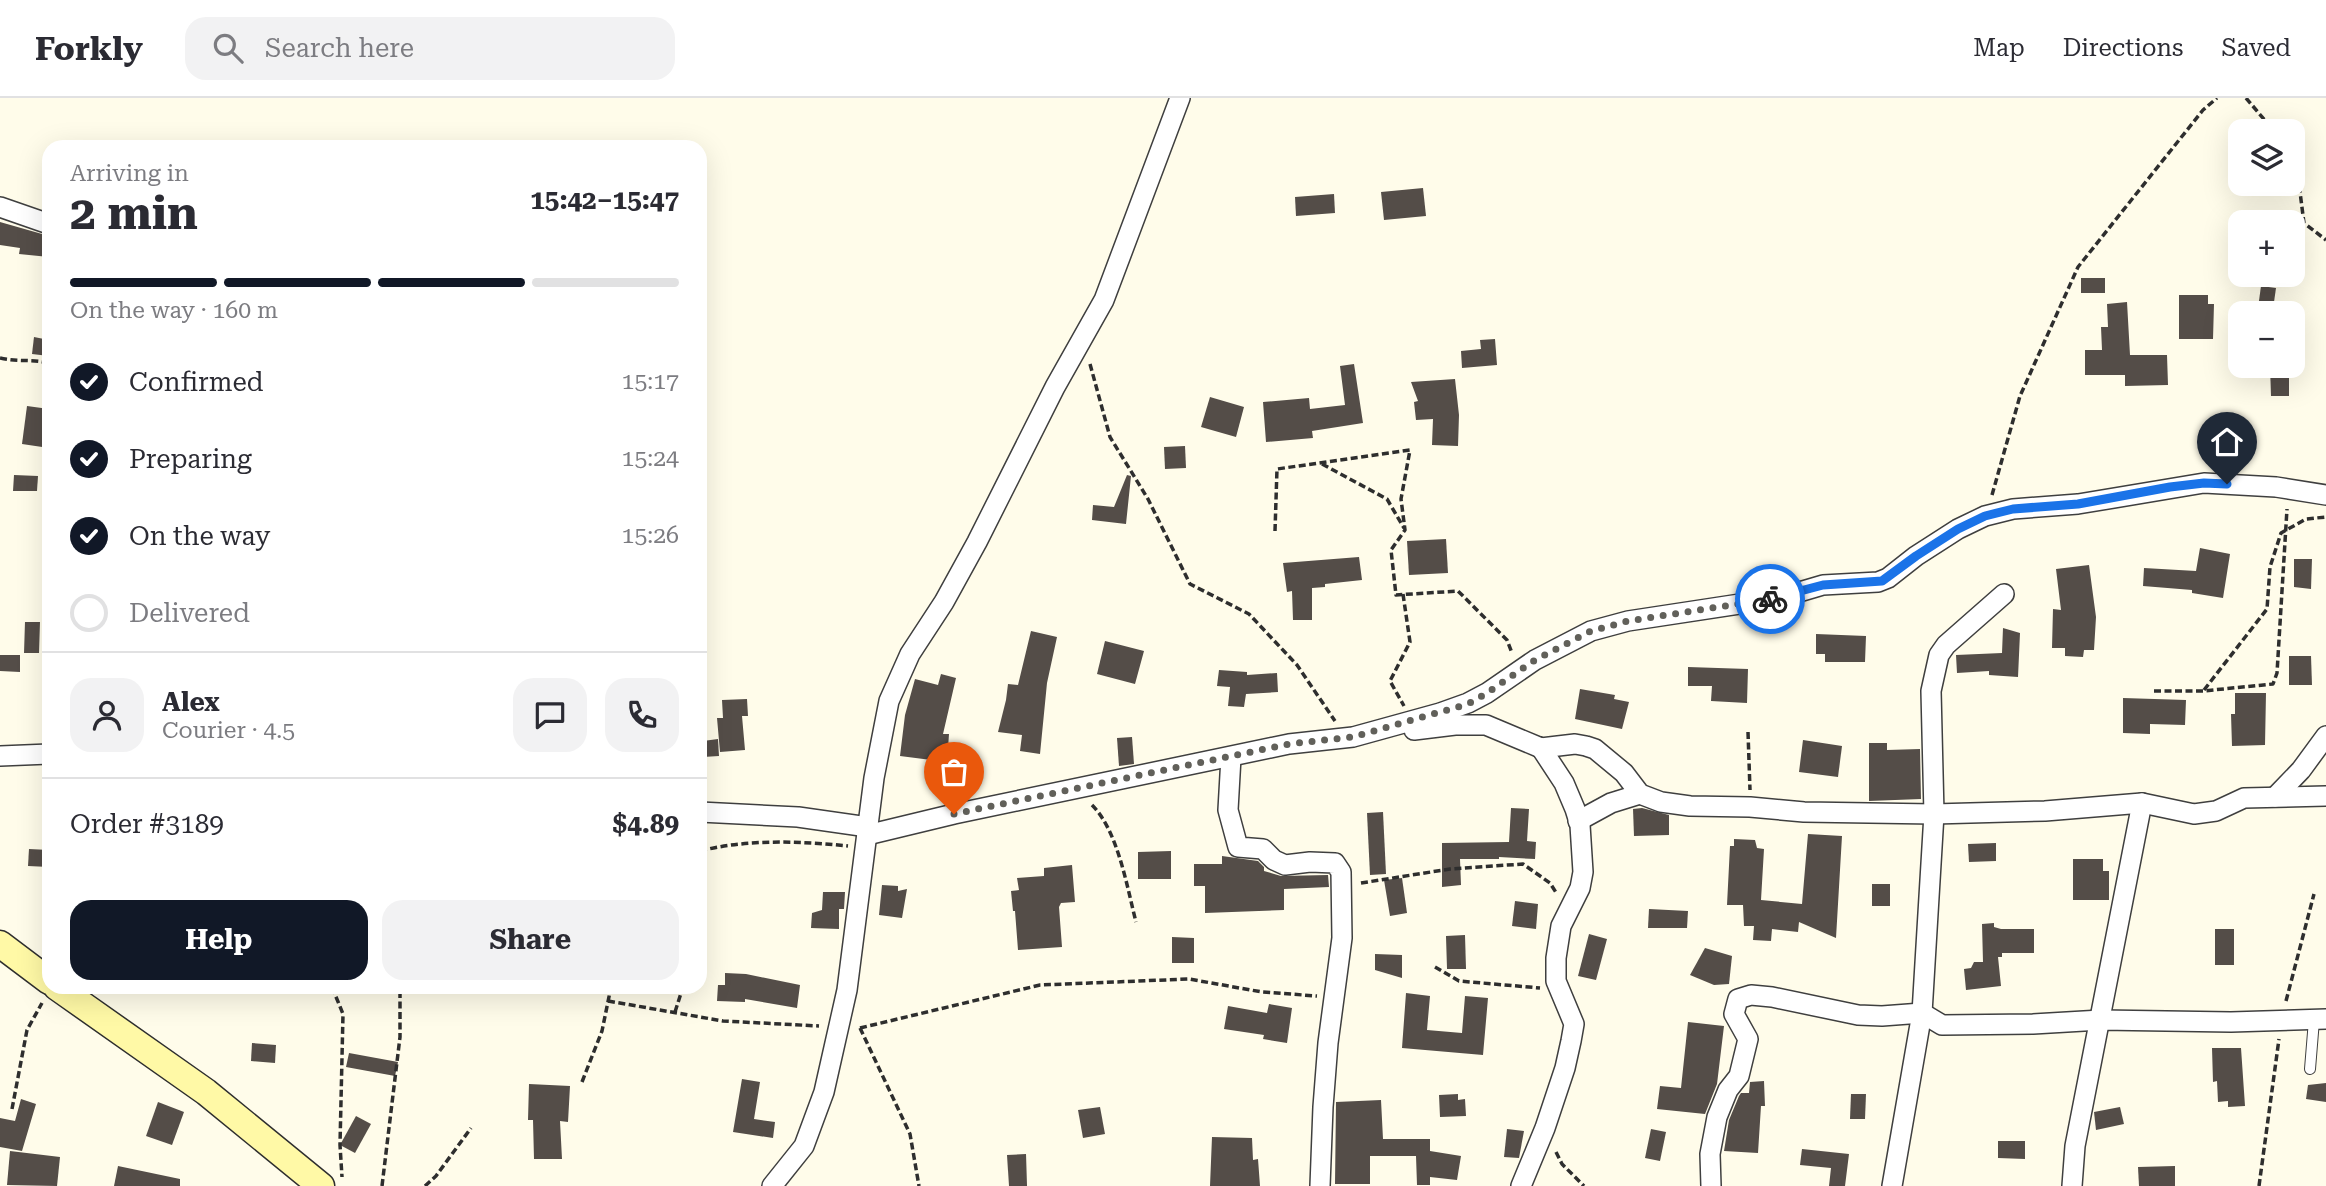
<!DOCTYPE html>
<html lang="en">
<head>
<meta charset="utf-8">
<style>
	:root { --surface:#fff; --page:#f2f2f3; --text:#2b2b33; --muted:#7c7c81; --line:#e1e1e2; --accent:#111827 }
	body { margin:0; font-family:"Roboto Serif",serif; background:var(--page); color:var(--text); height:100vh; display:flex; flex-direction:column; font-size:26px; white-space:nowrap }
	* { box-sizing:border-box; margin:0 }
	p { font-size:23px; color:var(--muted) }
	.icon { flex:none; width:38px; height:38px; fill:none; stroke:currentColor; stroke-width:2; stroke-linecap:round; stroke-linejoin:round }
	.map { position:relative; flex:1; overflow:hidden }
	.panel { position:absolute; left:42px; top:42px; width:665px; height:854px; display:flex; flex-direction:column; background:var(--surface); border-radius:21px; box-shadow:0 7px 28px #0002 }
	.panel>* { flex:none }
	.buttons { position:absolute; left:2228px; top:21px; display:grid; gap:14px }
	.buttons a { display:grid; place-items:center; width:77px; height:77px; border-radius:14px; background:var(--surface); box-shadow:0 7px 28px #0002; font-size:35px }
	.pin { position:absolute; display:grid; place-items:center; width:60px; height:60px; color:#fff; margin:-72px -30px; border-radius:50% 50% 50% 0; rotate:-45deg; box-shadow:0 0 7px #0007 }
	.pin .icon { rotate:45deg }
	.courier { position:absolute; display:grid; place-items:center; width:70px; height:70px; margin:-35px; border:5px solid #1a73e8; border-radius:50%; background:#fff; color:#222; box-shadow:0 2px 9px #0007 }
	.summary em { font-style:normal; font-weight:700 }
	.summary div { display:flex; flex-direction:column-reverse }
	.summary { display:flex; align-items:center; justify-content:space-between; height:119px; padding:0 28px }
	h1 { font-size:46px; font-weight:700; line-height:52px }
	.bar { display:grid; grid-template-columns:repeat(4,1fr); gap:10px 7px; align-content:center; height:84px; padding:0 28px }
	.bar i { height:9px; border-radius:5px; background:var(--line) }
	.bar .current { background:var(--accent) }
	.bar p { grid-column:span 4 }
	.line { display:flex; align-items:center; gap:18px; padding:0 28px; border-top:2px solid var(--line) }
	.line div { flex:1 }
	.round { display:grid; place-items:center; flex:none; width:74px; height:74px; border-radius:21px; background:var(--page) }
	ol { padding:0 28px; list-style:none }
	li { display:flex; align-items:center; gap:21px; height:77px }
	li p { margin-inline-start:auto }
	li .icon { padding:7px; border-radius:50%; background:var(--accent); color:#fff; stroke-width:4 }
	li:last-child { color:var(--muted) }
	li i { width:38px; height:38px; border:4px solid var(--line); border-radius:50% }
	.primary-button { display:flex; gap:14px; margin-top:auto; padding:14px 28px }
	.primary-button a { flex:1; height:80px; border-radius:21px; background:var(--accent); color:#fff; font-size:28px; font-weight:700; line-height:80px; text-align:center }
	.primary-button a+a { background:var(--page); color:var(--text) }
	header { display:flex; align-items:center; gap:42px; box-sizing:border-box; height:98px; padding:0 35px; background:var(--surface); border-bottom:2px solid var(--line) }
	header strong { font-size:33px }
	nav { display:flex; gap:38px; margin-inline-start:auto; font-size:24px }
	.search { width:490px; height:63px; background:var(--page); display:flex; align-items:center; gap:18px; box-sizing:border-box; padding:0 24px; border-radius:21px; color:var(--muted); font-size:26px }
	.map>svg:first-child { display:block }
	.building { fill:#544d48 }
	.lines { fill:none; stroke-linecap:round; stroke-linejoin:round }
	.lane-casing { stroke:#3f3f3f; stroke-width:12 }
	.street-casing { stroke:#3f3f3f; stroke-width:22 }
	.secondary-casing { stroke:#2e2e2e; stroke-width:29 }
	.path { stroke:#2e2e2e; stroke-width:3.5; stroke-dasharray:7 3.5; stroke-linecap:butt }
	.lane { stroke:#fff; stroke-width:10 }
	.street { stroke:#fff; stroke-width:19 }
	.secondary { stroke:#fff9a6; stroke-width:26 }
	.done { stroke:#61605a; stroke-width:7; stroke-dasharray:0 12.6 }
	.route { stroke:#1a73e8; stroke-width:9 }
</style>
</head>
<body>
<header>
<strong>Forkly</strong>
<div class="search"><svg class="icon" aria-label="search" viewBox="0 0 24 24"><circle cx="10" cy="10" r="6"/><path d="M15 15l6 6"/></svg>Search here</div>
<nav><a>Map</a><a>Directions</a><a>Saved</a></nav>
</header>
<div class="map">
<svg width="2326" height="1088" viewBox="0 0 2326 1088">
	<rect width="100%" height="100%" fill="#fffcea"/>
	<g class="building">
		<polygon points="1423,90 1426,118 1384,122 1381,94"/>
		<polygon points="1334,96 1335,115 1296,118 1295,99"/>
		<polygon points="0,124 49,138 49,159 19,156 20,150 0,147"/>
		<rect x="2081" y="180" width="24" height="15"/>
		<polygon points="2261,188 2276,190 2273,211 2258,210"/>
		<polygon points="2179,197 2208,197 2208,206 2214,206 2213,241 2179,241"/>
		<polygon points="2127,204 2130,257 2167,257 2168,287 2125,288 2125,277 2085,277 2085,252 2102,252 2101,229 2108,229 2107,206"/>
		<polygon points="34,239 49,242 49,258 32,256"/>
		<polygon points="1495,241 1497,267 1462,270 1461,253 1481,251 1480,242"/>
		<polygon points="1354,266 1363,325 1312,333 1313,340 1266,344 1263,304 1309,300 1310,311 1345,307 1340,268"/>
		<polygon points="2270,268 2289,268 2289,298 2271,298"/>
		<polygon points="1455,281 1459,317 1458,348 1432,347 1433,321 1416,322 1414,304 1418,303 1411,284"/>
		<polygon points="1210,299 1244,309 1236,339 1201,329"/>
		<polygon points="27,308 49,311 49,350 22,346"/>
		<polygon points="1185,348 1186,370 1165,371 1164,349"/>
		<polygon points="14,377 38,378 37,393 13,393"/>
		<polygon points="1127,377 1131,378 1126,426 1092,422 1093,407 1114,409"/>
		<polygon points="1446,441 1448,475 1409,477 1407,443"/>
		<polygon points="2200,450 2230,456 2223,500 2192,495 2192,492 2143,488 2144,470 2196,473"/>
		<polygon points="1359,459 1362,482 1325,486 1325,489 1312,490 1312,522 1293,522 1292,493 1287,494 1283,465"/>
		<polygon points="2294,461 2312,461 2311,491 2294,489"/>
		<polygon points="2089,467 2096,519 2094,552 2084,552 2083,559 2065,558 2065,550 2052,550 2053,511 2061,512 2056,471"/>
		<polygon points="25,524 40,524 39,555 24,555"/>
		<polygon points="2003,530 2020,535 2018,579 1989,577 1989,573 1957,575 1956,557 2002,555"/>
		<polygon points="1031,533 1057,539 1047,585 1040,656 1020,653 1022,637 998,634 1006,602 1008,586 1018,587"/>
		<polygon points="1816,536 1866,538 1865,564 1825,564 1825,556 1816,556"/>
		<polygon points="1105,543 1144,553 1135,586 1097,576"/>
		<polygon points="0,557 20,557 20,574 0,573"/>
		<polygon points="2289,558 2311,558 2312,587 2289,587"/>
		<polygon points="1688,569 1748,571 1747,605 1711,603 1712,588 1688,588"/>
		<polygon points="1219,572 1247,574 1247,577 1277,575 1278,594 1246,596 1244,609 1228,608 1230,589 1217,588"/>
		<polygon points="941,576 956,580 943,636 949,636 947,664 900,658 905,617 915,581 938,587"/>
		<polygon points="1580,591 1615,597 1614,601 1629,604 1622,631 1575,621"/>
		<polygon points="2235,595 2266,595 2265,647 2232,648 2231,616 2235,616"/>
		<polygon points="2123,600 2186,602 2185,627 2150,626 2150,636 2123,635"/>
		<polygon points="747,601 748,618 742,618 745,652 720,654 717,620 723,620 722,602"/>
		<polygon points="1132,639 1134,666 1119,668 1117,640"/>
		<polygon points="718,641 719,658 703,659 703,643"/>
		<polygon points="1803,642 1842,648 1838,679 1799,674"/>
		<polygon points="1869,645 1887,645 1887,652 1920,651 1921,701 1869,703"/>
		<polygon points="1511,710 1529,711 1527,743 1536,744 1535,761 1499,759 1499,761 1460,761 1461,787 1442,789 1442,745 1509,744"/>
		<polygon points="1642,710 1669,717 1669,737 1634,738 1633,711"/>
		<polygon points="1383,714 1386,776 1370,777 1367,715"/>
		<polygon points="1808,736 1842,738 1836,840 1799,824 1798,834 1772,831 1771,843 1753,842 1754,828 1744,828 1743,807 1727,807 1730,748 1734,748 1734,741 1755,742 1757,750 1764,751 1761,802 1802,806"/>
		<polygon points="1996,745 1996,763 1969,764 1968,746"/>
		<polygon points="29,751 49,752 49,769 28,768"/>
		<polygon points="1171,753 1171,781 1138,781 1138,754"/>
		<polygon points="1222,758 1258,763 1264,769 1264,773 1281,778 1328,777 1329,789 1284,791 1284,812 1205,815 1205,788 1194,788 1194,766 1222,766"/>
		<polygon points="2073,761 2103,761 2103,773 2109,773 2109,802 2073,802"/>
		<polygon points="1072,767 1075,804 1061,805 1059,809 1062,849 1018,852 1015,813 1013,813 1011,793 1019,792 1017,780 1044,778 1044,770"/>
		<polygon points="1402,780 1407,815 1390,818 1384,782"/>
		<rect x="1872" y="786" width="18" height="22"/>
		<polygon points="882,787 898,788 898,793 907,791 902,820 879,817"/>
		<polygon points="823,794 845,794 844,811 839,811 839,831 811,830 812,815 822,812"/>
		<polygon points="1515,803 1538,806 1536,831 1512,828"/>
		<polygon points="1649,811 1688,813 1687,830 1648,830"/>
		<polygon points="1994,825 1994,829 2001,831 2034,831 2034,855 2002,855 2002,859 1998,859 2001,888 1966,892 1964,871 1971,870 1974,864 1983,864 1982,826"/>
		<rect x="2215" y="831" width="19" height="36"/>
		<polygon points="1589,836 1607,841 1596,882 1578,878"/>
		<polygon points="1465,837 1466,871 1447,871 1446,838"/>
		<polygon points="1172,839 1194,840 1194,865 1172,865"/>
		<polygon points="1705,850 1732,858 1729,886 1714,887 1690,877"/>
		<polygon points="1375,856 1402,857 1402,880 1375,872"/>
		<polygon points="725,875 746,876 800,887 797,910 745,901 745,904 717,903 718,887 725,887"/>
		<polygon points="1406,895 1430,898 1427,932 1462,935 1465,898 1488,900 1483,957 1402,950"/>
		<polygon points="1269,906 1292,910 1287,945 1263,941 1264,937 1224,931 1228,908 1267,915"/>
		<polygon points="1688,924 1724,928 1717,986 1705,1016 1657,1011 1660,988 1681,990"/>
		<polygon points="252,945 276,947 275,965 251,963"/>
		<polygon points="2212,950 2241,950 2245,1008 2228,1009 2228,1003 2218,1004 2217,983 2213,984"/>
		<polygon points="349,955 398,964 395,978 346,969"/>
		<polygon points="742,981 760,984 754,1021 775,1024 773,1040 733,1034"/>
		<polygon points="1764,983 1765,1008 1761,1008 1758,1055 1724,1053 1729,1022 1739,998 1741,995 1749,995 1750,984"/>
		<polygon points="2326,985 2326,1004 2306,1001 2308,987"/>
		<polygon points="529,986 570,988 568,1024 560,1023 562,1061 534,1061 533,1022 528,1022"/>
		<polygon points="1458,996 1458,1002 1465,1001 1466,1018 1440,1019 1439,997"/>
		<polygon points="1851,996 1866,996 1865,1021 1850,1021"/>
		<polygon points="21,1001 36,1006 22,1053 0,1049 0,1020 15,1023"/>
		<polygon points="1381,1002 1383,1041 1430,1041 1430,1053 1461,1058 1457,1082 1430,1079 1430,1087 1417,1087 1416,1058 1370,1058 1370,1086 1335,1086 1336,1004"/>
		<polygon points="158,1004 184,1014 172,1047 146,1038"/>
		<polygon points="1100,1009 1105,1036 1083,1040 1078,1012"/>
		<polygon points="2120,1009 2124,1026 2096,1032 2094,1014"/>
		<polygon points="356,1018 371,1026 355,1055 340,1047"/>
		<polygon points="1507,1031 1524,1033 1519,1060 1504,1059"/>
		<polygon points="1651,1031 1666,1034 1660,1063 1645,1060"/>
		<polygon points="1212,1039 1252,1040 1253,1062 1258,1061 1260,1088 1210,1088"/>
		<polygon points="1998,1043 2025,1043 2025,1061 1998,1060"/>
		<polygon points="1802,1051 1849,1056 1845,1088 1829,1088 1831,1070 1800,1067"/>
		<polygon points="10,1053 60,1059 57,1088 7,1087"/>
		<polygon points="1026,1056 1027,1088 1009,1088 1007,1057"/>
		<polygon points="118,1068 180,1081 180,1088 114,1088"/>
		<polygon points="2175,1068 2175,1088 2139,1088 2138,1069"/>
	</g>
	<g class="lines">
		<defs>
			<polyline id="lane" points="2310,971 2314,922"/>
			<g id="street">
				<polyline points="0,109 49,126"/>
				<polyline points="1414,632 1455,627 1486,627 1541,650 1575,646 1586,648 1595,651 1624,675 1640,696 1661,704 1690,708 1750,709 1804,714 1934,716 2045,713 2142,705 2194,716 2216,713 2244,700 2326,698"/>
				<polyline points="0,658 49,656"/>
				<polyline points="1231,659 1228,712 1238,749 1263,751 1274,762 1285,767 1310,764 1335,765 1341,774 1342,840 1328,945 1323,1009 1320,1088"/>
				<polyline points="2275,699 2301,672 2326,638"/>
				<polyline points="700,714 798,719 868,729"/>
				<polyline points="1578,723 1611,705 1640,696"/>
				<polyline points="867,737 954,716 1289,646 1353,639 1440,615 1468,605 1487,595 1535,562 1591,533 1628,523 1779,500 1823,487 1878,484 1888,480 1916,458 1958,431 1985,418 2013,411 2078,406 2204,385 2276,389 2326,397"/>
				<polyline points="772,1088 804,1048 824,994 847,892 874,680 889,603 910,556 944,504 977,444 1055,289 1104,202 1180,0"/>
				<polyline points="1521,1088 1545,1030 1565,970 1571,943 1574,926 1556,883 1556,860 1561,828 1580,790 1583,774 1580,727 1575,711 1564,685 1541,650"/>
				<polyline points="1711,1088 1710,1056 1717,1019 1728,992 1739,978 1748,941 1734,916 1738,901 1751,897 1772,899 1858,917 1882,918 1922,915 1942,927 2033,926 2101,922 2231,924 2326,921"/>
				<polyline points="1892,1088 1922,915 1934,716 1931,593 1939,557 1946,547 2004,496"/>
				<polyline points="2072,1088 2075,1048 2142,705"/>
			</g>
			<g id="secondary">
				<polyline points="0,846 49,883"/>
				<polyline points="57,889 206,994 321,1088"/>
			</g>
		</defs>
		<use href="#lane" class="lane-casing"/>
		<use href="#street" class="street-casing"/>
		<use href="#secondary" class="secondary-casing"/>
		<g class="path">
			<polyline points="2246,0 2274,33"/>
			<polyline points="2292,58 2296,63 2304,125 2326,142"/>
			<path d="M0,260C17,264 32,261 49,265"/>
			<polyline points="1090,266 1110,339 1148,401 1190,486 1249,516 1297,567 1335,623"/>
			<polyline points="1322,366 1387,401 1404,430"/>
			<polyline points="1992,397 2020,298 2078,169 2203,12 2217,0"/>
			<polyline points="1275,433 1277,371 1410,352 1401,401 1405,432 1391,452 1396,497 1458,493 1507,542 1512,555"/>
			<polyline points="1403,496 1410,544 1390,583 1404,608"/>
			<polyline points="2204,592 2267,511 2270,469 2281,435 2306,421 2326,419"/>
			<polyline points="2154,593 2203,593 2273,586 2277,575 2287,411"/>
			<polyline points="1748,634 1750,692"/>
			<path d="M1092,707C1118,733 1127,789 1136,824"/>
			<path d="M700,753C747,741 800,743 848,748"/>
			<polyline points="1361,785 1450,771 1523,766 1550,785 1557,796"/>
			<polyline points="1435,869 1459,883 1540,890"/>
			<polyline points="332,889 343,916 340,1047 342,1079"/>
			<polyline points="608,903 723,923 819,928"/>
			<polyline points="2286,903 2314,796"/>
			<polyline points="675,914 683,889"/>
			<polyline points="860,930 1040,887 1189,881 1262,894 1317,898"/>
			<polyline points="860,930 910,1036 919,1088"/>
			<polyline points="582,984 602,933 611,889"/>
			<polyline points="12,1011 27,932 42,905"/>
			<polyline points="1556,1054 1562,1066 1584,1088"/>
			<polyline points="382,1088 400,939 400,889"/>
			<polyline points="425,1088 436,1078 471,1030"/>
			<polyline points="2259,1088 2279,941"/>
		</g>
		<use href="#lane" class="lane"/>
		<use href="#street" class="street"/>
		<use href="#secondary" class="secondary"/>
	</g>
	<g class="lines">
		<polyline class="done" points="954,716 1289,646 1353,639 1468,606 1487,595 1535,562 1591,533 1628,523 1770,501"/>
		<polyline class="route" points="1770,501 1823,487 1882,483 1916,458 1958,431 1985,418 2013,411 2078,406 2170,389 2204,385 2227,386"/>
	</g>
</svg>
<div class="buttons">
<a><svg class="icon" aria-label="layers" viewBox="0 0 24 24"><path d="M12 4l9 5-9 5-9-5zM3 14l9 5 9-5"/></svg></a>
<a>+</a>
<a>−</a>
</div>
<div class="pin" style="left:954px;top:716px;background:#ea580c"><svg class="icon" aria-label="bag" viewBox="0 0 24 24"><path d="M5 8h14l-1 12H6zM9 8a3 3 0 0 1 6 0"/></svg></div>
<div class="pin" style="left:2227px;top:386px;background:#1f2937"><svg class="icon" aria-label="home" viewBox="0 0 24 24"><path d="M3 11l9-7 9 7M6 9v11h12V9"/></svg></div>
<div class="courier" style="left:1770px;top:501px"><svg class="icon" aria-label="bike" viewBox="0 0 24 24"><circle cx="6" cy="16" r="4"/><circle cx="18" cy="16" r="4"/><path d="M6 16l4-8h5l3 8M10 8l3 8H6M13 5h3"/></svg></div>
<section class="panel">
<div class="summary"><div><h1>2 min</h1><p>Arriving in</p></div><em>15:42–15:47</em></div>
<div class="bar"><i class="current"></i><i class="current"></i><i class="current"></i><i></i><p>On the way · 160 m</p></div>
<ol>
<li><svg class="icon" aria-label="check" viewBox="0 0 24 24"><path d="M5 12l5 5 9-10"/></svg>Confirmed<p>15:17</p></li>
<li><svg class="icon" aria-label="check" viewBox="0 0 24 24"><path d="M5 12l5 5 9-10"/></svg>Preparing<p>15:24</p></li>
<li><svg class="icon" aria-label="check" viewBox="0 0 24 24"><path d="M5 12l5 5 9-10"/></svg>On the way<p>15:26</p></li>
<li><i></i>Delivered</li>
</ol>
<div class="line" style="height:126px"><a class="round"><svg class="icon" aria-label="person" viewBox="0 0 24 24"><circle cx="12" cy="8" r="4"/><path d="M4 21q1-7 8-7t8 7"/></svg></a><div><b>Alex</b><p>Courier · 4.5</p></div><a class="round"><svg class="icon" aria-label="chat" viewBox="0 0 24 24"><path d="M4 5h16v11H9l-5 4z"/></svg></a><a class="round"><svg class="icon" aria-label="phone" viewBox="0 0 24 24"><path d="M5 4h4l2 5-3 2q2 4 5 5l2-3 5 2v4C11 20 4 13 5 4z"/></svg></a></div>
<div class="line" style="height:91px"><div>Order #3189</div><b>$4.89</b></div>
<div class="primary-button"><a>Help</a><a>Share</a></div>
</section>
</div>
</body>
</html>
